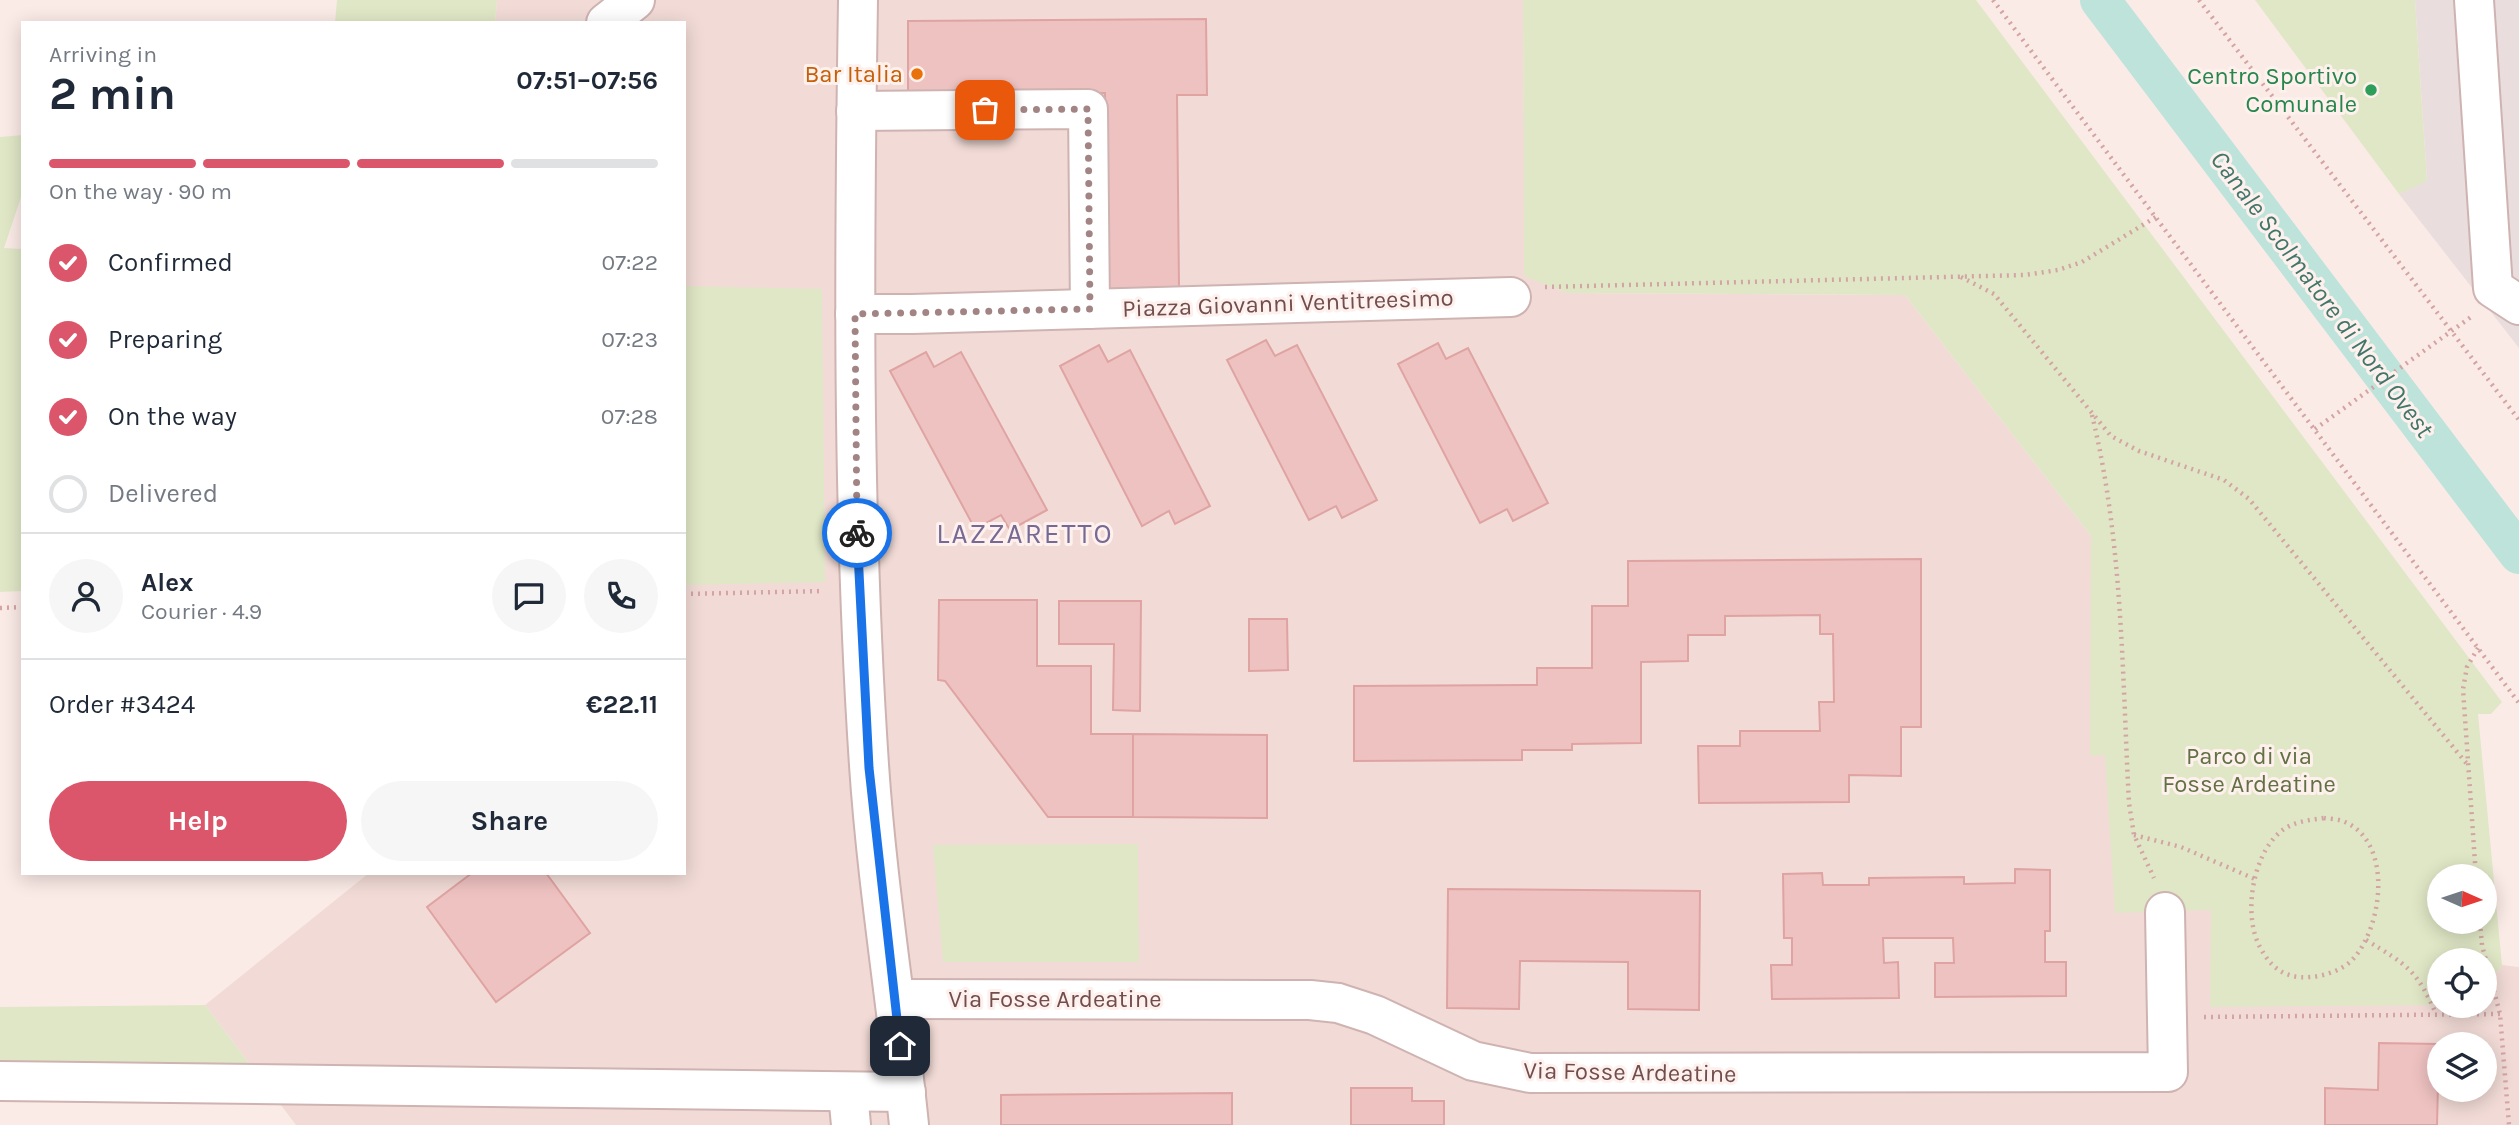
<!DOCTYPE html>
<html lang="en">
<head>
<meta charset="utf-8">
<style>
	:root { --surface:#fff; --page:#f6f6f7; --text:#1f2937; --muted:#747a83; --line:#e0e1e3; --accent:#db566a }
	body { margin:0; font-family:Karla,sans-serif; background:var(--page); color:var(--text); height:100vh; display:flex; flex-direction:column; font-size:26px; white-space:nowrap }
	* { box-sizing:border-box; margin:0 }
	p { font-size:23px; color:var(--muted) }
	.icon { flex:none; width:38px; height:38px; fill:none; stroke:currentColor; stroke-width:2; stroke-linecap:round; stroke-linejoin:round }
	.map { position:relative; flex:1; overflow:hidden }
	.details { position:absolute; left:21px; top:21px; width:665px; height:854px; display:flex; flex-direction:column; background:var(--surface); border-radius:0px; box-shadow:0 4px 18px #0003 }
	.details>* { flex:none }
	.needle { width:46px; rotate:93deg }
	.fabs { position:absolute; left:2427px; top:864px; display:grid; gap:14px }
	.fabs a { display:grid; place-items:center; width:70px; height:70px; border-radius:50%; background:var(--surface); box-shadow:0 4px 18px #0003; font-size:35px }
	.pin { position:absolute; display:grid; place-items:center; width:60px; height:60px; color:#fff; margin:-30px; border-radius:14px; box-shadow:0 4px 10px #0006 }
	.courier { position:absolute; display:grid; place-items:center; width:70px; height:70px; margin:-35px; border:5px solid #1a73e8; border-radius:50%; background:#fff; color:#222; box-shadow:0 2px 9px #0007 }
	.head em { font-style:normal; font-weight:700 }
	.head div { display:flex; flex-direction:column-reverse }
	.head { display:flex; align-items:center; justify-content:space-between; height:119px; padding:0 28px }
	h1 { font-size:46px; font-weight:700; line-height:52px }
	.bar { display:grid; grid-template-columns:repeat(4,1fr); gap:10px 7px; align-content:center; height:84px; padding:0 28px }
	.bar i { height:9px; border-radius:5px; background:var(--line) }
	.bar .active { background:var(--accent) }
	.bar p { grid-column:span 4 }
	.line { display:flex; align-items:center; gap:18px; padding:0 28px; border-top:2px solid var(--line) }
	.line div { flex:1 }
	.round { display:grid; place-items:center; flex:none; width:74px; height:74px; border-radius:37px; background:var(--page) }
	ol { padding:0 28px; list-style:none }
	li { display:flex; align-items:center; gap:21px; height:77px }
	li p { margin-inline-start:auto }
	li .icon { padding:7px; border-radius:50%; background:var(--accent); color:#fff; stroke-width:4 }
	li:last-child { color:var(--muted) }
	li i { width:38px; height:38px; border:4px solid var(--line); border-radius:50% }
	.primary-button { display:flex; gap:14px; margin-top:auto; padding:14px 28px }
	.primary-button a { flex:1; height:80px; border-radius:42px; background:var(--accent); color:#fff; font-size:28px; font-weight:700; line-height:80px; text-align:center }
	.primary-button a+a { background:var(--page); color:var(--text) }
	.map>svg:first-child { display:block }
	.residential { fill:#f2dbd6; fill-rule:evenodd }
	.industrial { fill:#e9dedd }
	.green { fill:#e0e7c6; fill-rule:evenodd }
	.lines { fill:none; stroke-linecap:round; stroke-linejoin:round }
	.canal { stroke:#bde3da; stroke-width:40 }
	.building { fill:#eec2c1; stroke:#dfa3a2; stroke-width:2 }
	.minor-casing { stroke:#ceb3b1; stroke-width:42 }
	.path { stroke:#d3a4a4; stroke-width:4.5; stroke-dasharray:2 5; stroke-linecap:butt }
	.minor { stroke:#fff; stroke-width:38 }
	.done { stroke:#a28484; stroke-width:7; stroke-dasharray:0 12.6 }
	.route { stroke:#1a73e8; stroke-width:9 }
	.food-dot { fill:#e8710a; stroke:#fef1ed; stroke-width:2.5 }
	.leisure-dot { fill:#2e9e5b; stroke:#fef1ed; stroke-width:2.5 }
	.labels { text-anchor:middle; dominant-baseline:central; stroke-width:6; stroke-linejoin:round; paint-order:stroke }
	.food-label { font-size:24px; fill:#c56008; stroke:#fef1ed; text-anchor:end }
	.leisure-label { font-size:24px; fill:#27864d; stroke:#fef1ed; text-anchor:end }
	.street-label { font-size:24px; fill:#724d4e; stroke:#fef1ed }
	.park-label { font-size:24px; fill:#627143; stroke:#fef1ed }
	.water-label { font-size:26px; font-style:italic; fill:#42766b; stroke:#fef1ed }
	.quarter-label { font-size:28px; letter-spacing:2px; fill:#766995; stroke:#fef1ed }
</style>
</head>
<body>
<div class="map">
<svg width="2519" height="1125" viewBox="0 0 2519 1125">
	<rect width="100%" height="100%" fill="#fbebe7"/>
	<path class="residential" d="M497,0H1523L1525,276L1568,293L1905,295L2091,536L2440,922V1006H2485V990L2502,965L2519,967V1125H296L205,1005L369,873H684V23H495ZM2440,1045H2485V1090H2440Z"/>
	<polygon class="industrial" points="2415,0 2519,0 2519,348 2399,194 2427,180"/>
	<g class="green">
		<polygon points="337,0 497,0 495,23 335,23"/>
		<path d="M1523,0H1976L2502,702L2491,714H2478L2502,965L2485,990V961H2440L2439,1005L2210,1007L2211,910L2115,913L2105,755L2090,756L2091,536L1905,295L1567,293L1524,276ZM2440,877H2485V922H2440Z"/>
		<polygon points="2255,0 2415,0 2427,181 2399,194"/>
		<polygon points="23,135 23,191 4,248 23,249 23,591 0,592 0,137"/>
		<polygon points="684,286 822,289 825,582 684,585"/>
		<polygon points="1138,844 1139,962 943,962 933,845"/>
		<polygon points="205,1005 255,1071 0,1066 0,1007"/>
	</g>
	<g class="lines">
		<polyline class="canal" points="2100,0 2519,554"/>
	</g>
	<g class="building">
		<polygon points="1206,19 1207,95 1177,95 1179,287 1107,289 1105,93 908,95 908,21"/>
		<polygon points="1266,340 1275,356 1297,345 1377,500 1342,518 1336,506 1309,520 1227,360"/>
		<polygon points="1438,343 1446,359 1468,348 1548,503 1513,521 1507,509 1480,523 1398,364"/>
		<polygon points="1099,345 1108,362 1130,350 1210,506 1175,524 1169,511 1142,526 1060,366"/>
		<polygon points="926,352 934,367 961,352 1047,510 1010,530 1001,515 975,529 890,371"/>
		<polygon points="1921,559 1921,727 1901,727 1901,776 1849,775 1849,802 1699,803 1698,746 1740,746 1740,731 1820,731 1819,702 1834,702 1833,634 1820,634 1820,615 1725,616 1725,635 1688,635 1688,661 1641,662 1641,743 1572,744 1572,750 1522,750 1522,760 1354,761 1354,686 1537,685 1537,668 1592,668 1592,606 1628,606 1628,561"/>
		<polygon points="939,600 1037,600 1037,666 1091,666 1091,734 1133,734 1133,817 1048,817 945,681 938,680"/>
		<polygon points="1059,601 1141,601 1140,711 1113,710 1114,644 1059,644"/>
		<polygon points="1249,619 1287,619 1288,670 1249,671"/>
		<polygon points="1133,734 1267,735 1267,818 1133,817"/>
		<polygon points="2015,869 2050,870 2050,931 2045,931 2045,962 2066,962 2066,996 1935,997 1935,963 1954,963 1953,938 1883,938 1884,963 1898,962 1899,998 1772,999 1771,965 1792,965 1792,938 1784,938 1783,874 1822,873 1823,885 1869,885 1869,878 1964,877 1964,884 2015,883"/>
		<polygon points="472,873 546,873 590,933 496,1002 427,907"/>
		<polygon points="1448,889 1700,891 1699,1010 1628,1009 1628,962 1520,961 1519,1009 1447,1008"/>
		<polygon points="2379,1043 2439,1044 2437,1125 2325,1125 2325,1088 2378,1090"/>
		<polygon points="1351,1088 1412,1088 1412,1101 1444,1101 1444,1125 1351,1125"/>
		<polygon points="1232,1093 1232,1125 1001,1125 1001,1095"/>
	</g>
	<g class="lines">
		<defs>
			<g id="minor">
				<path d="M858,0C854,255 852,510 869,765C877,885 897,1005 909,1125"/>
				<polyline points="2474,0 2493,288 2519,305"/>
				<polyline points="606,23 635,0"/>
				<polyline points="856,111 1088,109 1090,309"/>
				<polyline points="855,314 912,314 1511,297"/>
				<polyline points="895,999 1310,1000 1338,1003 1375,1015 1473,1061 1530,1073 2168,1072 2165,912"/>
				<polyline points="0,1081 906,1092"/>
				<polyline points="848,1093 851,1125"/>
			</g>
		</defs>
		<use href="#minor" class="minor-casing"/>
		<g class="path">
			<polyline points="1993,0 2519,703"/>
			<polyline points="2199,0 2519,420"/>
			<polyline points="1961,277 1994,294 2111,436 2139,451 2224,480 2249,499 2467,764"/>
			<polyline points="1545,287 2025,275 2058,270 2082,262 2156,217"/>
			<path d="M2092,415C2123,542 2122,673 2129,803L2134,835L2154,878"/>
			<polyline points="2315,429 2471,317"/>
			<polyline points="684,594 823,591"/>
			<polyline points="0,608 23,607"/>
			<path d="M2324,818C2330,819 2339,819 2345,822C2393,843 2383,926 2353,959C2343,970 2325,976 2310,977C2285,979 2271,968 2260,947C2243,916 2252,857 2279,833C2291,822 2308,820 2324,818Z"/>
			<polyline points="2134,835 2181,847 2255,879"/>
			<polyline points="2476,877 2463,689 2467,667 2478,648"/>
			<polyline points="2480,922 2482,945 2500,1014 2509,1125"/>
			<path d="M2366,940C2407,965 2417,970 2436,1014"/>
			<polyline points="2204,1017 2500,1014"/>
		</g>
		<use href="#minor" class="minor"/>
	</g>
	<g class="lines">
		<polyline class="done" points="857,533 855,314 1090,309 1088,109 985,110"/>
		<polyline class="route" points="857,533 869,768 900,1046"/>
	</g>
	<circle class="food-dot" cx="917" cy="74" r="7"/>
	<circle class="leisure-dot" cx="2371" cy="90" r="7"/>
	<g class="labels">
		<g class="food-label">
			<text x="903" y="74">Bar Italia</text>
		</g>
		<g class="leisure-label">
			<text x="2357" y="76">Centro Sportivo<tspan x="2357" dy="28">Comunale</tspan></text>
		</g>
		<g class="street-label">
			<text transform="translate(1288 303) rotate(-2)">Piazza Giovanni Ventitreesimo</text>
			<text x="1055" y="999">Via Fosse Ardeatine</text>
			<text transform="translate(1630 1072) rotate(1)">Via Fosse Ardeatine</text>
		</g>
		<g class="park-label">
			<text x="2249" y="756">Parco di via<tspan x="2249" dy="28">Fosse Ardeatine</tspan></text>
		</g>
		<g class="water-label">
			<text transform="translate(2322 294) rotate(53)">Canale Scolmatore di Nord Ovest</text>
		</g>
		<g class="quarter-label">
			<text x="1025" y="533">LAZZARETTO</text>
		</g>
	</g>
</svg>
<div class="fabs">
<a><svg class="needle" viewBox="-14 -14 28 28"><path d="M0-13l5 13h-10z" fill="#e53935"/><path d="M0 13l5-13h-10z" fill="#747a83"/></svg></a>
<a><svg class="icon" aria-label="locate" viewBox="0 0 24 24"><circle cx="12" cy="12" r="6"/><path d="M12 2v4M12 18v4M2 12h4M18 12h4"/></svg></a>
<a><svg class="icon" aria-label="layers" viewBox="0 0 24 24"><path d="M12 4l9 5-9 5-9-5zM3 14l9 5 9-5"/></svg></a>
</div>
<div class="pin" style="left:985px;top:110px;background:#ea580c"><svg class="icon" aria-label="bag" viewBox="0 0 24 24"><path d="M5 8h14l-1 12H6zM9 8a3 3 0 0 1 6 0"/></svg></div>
<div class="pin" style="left:900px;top:1046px;background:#1f2937"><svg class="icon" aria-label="home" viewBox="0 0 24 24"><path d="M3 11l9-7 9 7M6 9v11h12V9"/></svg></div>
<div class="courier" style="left:857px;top:533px"><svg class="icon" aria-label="bike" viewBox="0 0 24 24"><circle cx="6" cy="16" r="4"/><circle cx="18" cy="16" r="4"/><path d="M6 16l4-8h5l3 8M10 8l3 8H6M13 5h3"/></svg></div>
<section class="details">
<div class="head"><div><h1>2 min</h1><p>Arriving in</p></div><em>07:51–07:56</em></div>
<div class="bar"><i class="active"></i><i class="active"></i><i class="active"></i><i></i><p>On the way · 90 m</p></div>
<ol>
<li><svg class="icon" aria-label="check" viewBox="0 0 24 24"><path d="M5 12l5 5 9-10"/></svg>Confirmed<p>07:22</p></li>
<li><svg class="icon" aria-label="check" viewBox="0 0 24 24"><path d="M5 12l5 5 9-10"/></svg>Preparing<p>07:23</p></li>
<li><svg class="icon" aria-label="check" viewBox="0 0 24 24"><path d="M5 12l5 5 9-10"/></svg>On the way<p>07:28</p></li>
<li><i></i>Delivered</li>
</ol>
<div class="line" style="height:126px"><a class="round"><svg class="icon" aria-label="person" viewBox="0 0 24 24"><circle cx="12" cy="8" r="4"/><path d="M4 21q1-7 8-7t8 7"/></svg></a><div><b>Alex</b><p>Courier · 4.9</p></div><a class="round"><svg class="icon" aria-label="chat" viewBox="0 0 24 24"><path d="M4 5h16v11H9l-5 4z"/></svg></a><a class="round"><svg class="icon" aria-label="phone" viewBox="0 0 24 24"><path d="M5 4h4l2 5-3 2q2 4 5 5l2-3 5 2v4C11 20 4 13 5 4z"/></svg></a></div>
<div class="line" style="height:91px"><div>Order #3424</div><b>€22.11</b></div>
<div class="primary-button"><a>Help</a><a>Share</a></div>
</section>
</div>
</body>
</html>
